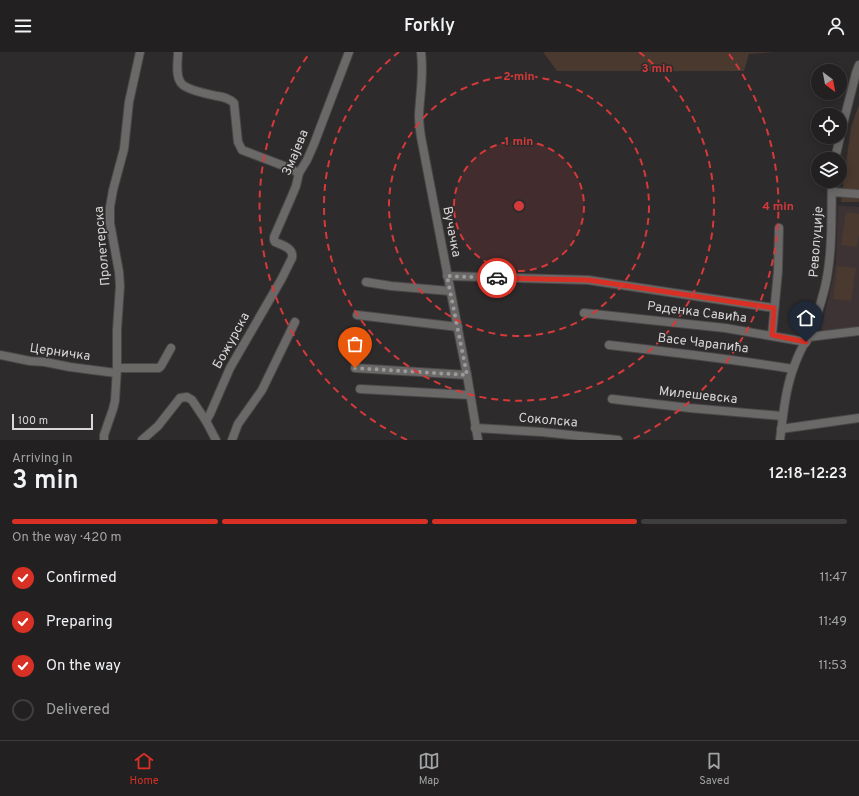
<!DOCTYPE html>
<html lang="en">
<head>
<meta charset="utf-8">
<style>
	:root { --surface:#222021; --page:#2e2d2e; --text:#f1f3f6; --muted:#a2a3a5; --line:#3f3e3f; --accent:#d93025 }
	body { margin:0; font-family:Overpass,sans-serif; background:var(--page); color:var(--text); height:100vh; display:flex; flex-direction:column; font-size:15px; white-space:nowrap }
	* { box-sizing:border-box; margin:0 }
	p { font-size:13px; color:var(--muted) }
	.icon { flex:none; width:22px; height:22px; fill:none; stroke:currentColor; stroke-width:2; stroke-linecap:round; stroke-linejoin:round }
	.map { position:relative; height:388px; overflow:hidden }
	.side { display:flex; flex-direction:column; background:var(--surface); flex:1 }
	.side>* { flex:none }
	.needle { width:26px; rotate:148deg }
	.tools { position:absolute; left:811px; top:12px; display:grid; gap:8px }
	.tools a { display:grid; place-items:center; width:36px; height:36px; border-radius:50%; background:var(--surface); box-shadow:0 2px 10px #0003,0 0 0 1px var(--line); font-size:20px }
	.scale { position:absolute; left:12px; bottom:10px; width:81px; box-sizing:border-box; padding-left:4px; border:2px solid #d8d6d6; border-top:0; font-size:11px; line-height:14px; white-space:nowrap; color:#d8d6d6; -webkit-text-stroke:3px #2e2b2c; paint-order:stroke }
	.pin { position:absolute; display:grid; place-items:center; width:34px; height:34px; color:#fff; margin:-41px -17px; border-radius:50% 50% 50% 0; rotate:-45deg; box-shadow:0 0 4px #0007 }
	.pin .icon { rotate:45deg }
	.courier { position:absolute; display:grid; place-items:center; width:40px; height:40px; margin:-20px; border:3px solid #d93025; border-radius:50%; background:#fff; color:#222; box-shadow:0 1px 5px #0007 }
	.summary em { font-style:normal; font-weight:600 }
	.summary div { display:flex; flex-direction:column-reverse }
	.summary { display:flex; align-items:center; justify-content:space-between; height:68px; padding:0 12px }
	h1 { font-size:26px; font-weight:600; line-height:30px }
	.bar { display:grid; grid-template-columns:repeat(4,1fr); gap:6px 4px; align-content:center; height:48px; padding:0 12px }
	.bar i { height:5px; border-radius:3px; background:var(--line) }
	.bar .current { background:var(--accent) }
	.bar p { grid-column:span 4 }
	ol { padding:0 12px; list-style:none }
	li { display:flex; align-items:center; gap:12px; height:44px }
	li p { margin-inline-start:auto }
	li .icon { padding:4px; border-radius:50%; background:var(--accent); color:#fff; stroke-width:4 }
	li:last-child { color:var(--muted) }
	li i { width:22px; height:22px; border:2px solid var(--line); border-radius:50% }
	header { display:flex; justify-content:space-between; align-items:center; height:52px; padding:0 12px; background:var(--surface); font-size:18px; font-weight:600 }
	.dock { display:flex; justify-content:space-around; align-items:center; height:56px; border-top:1px solid var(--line); background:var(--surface); font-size:11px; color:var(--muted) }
	.dock a { display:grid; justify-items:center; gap:2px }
	.dock .current { color:var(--accent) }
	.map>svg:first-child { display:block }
	.built { fill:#3d3335 }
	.green { fill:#49392f }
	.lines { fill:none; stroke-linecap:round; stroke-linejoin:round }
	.minor-casing { stroke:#494647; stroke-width:10 }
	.minor { stroke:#6a6968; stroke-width:8 }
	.done { stroke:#9c9a9a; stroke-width:4; stroke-dasharray:0 7.2 }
	.route { stroke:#d93025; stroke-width:5 }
	.ring { fill:none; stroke:#d63939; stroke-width:2; stroke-dasharray:7 5 }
	.labels { text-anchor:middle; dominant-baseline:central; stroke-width:3; stroke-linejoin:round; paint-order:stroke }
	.street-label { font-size:13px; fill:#d8d6d6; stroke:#2e2b2c }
	.centre { fill:#d63939; stroke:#2e2b2c; stroke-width:2 }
	.ring-label { font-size:12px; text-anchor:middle; font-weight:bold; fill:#d63939; stroke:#2e2b2c; stroke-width:3; stroke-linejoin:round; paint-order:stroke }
</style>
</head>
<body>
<header><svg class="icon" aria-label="menu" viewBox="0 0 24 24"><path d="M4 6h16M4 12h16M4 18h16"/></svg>Forkly<svg class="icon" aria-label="person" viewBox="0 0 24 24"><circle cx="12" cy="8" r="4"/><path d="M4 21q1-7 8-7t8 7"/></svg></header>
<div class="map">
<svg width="859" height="388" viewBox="0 0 859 388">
	<rect width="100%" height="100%" fill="#2e2b2c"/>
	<polygon class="built" points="838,154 859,155 859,276 825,280 823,279 821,276 829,244 836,210"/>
	<g class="green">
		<polygon points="543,0 777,0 749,2 744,19 557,19"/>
		<polygon points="859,53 859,150 841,150 851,75"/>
		<polygon points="846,160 859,162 859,183 857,195 841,193"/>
		<polygon points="837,214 856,216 851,249 833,247"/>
	</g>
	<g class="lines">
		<defs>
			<g id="minor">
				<path d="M178,0C178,9 175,23 181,31C186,38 208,42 217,44C223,45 229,46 234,51L238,90L242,98L284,114L299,121"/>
				<path d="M421,0C424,22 420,41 419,63C419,70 420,78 421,85L461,293L467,323L478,388"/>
				<polyline points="840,84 856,21 859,13"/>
				<polyline points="835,107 840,85"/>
				<polyline points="832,140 859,142"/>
				<polyline points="447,224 588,228 774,256"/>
				<polyline points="366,230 391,234 450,239"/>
				<polyline points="584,261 725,276 806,290"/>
				<polyline points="357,263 458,275"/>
				<polyline points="772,283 778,219 779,176"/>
				<polyline points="809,285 859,279"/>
				<path d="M609,293C671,300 732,307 793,317"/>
				<polyline points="0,303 30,309 45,310 70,315 116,321"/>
				<polyline points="117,316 159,316 161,314 171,296"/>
				<polyline points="355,316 467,323"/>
				<polyline points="360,337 470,343"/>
				<polyline points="612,347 690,356 782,364"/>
				<path d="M206,369L210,362L230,316L281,228L292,206C294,196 282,193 275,190L274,188V185L291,146L296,134L299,121L307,108L314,92L349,0"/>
				<polyline points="475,376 542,380 618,388"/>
				<polyline points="781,377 859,366"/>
				<polyline points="104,388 104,383 113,357 115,349 117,316 117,278 120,234 119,220 110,171 110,155 113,138 124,97 129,50 140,0"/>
				<polyline points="142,388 158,374 180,346 187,345 192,348 206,369 216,388"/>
				<polyline points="232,388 238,372 262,338 295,270"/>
				<path d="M780,388C783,364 785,340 793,317C796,309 799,301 803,294C805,291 808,288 809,284C816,268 821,251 825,235C833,200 831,164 832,129"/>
			</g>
		</defs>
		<use href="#minor" class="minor-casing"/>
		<use href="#minor" class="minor"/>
	</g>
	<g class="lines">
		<polyline class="done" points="355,316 467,323 447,224 497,226"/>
		<polyline class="route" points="497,226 588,228 774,256 772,283 806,290"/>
	</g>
	<circle cx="519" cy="154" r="65" fill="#d63939" fill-opacity=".12"/>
	<g class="ring">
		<circle cx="519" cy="154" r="65"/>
		<circle cx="519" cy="154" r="130"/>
		<path d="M639 0A195 195 0 1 1 399 0"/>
		<path d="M407 388A259 259 0 0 1 309 2M729 2A259 259 0 0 1 631 388"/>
	</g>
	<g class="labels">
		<g class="street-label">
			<text transform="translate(296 101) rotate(-67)">Змајева</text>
			<text transform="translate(451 180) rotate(79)">Вучачка</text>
			<text transform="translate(817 190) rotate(-86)">Револуције</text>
			<text transform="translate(103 194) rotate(-95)">Пролетерска</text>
			<text transform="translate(697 261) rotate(7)">Раденка Савића</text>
			<text transform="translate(232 289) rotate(-61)">Божурска</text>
			<text transform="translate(703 292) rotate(7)">Васе Чарапића</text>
			<text transform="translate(60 301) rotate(8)">Церничка</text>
			<text transform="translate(698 344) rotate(6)">Милешевска</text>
			<text transform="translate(548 369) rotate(5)">Соколска</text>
		</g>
	</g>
	<circle cx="519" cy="154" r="6" class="centre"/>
	<g class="ring-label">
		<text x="657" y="20">3 min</text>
		<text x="519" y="28">2 min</text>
		<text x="519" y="93">1 min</text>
		<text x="778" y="158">4 min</text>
	</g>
</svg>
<div class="tools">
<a><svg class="needle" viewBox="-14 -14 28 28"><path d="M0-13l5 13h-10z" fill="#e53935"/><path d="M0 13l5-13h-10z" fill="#a2a3a5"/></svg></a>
<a><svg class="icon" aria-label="locate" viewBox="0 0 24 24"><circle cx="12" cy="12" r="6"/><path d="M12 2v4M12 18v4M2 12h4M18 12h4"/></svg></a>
<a><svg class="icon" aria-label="layers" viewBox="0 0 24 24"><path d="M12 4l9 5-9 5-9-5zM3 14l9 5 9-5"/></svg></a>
</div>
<div class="scale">100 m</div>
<div class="pin" style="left:355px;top:316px;background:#ea580c"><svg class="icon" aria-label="bag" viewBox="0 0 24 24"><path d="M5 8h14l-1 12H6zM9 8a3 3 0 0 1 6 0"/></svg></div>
<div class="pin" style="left:806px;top:290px;background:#1f2937"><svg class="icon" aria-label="home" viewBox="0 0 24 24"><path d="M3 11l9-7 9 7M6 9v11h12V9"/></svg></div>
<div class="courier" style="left:497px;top:226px"><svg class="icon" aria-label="car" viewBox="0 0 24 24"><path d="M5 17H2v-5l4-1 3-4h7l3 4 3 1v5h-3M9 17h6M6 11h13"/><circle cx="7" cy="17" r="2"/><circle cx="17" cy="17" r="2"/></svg></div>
</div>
<section class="side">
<div class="summary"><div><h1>3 min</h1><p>Arriving in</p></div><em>12:18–12:23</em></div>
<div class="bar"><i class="current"></i><i class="current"></i><i class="current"></i><i></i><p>On the way · 420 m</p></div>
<ol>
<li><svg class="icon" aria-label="check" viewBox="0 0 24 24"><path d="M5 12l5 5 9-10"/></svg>Confirmed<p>11:47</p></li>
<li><svg class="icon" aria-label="check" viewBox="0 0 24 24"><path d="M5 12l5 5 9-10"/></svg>Preparing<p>11:49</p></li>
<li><svg class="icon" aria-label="check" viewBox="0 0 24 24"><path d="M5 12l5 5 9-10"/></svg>On the way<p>11:53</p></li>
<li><i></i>Delivered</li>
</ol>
</section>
<nav class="dock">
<a class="current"><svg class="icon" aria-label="home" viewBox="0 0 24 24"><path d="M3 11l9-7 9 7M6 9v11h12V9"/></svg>Home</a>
<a><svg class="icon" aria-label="map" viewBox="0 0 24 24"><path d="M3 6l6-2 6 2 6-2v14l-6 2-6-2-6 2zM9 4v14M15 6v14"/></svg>Map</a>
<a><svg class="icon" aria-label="saved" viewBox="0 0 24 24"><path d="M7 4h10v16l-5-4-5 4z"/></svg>Saved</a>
</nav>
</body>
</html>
